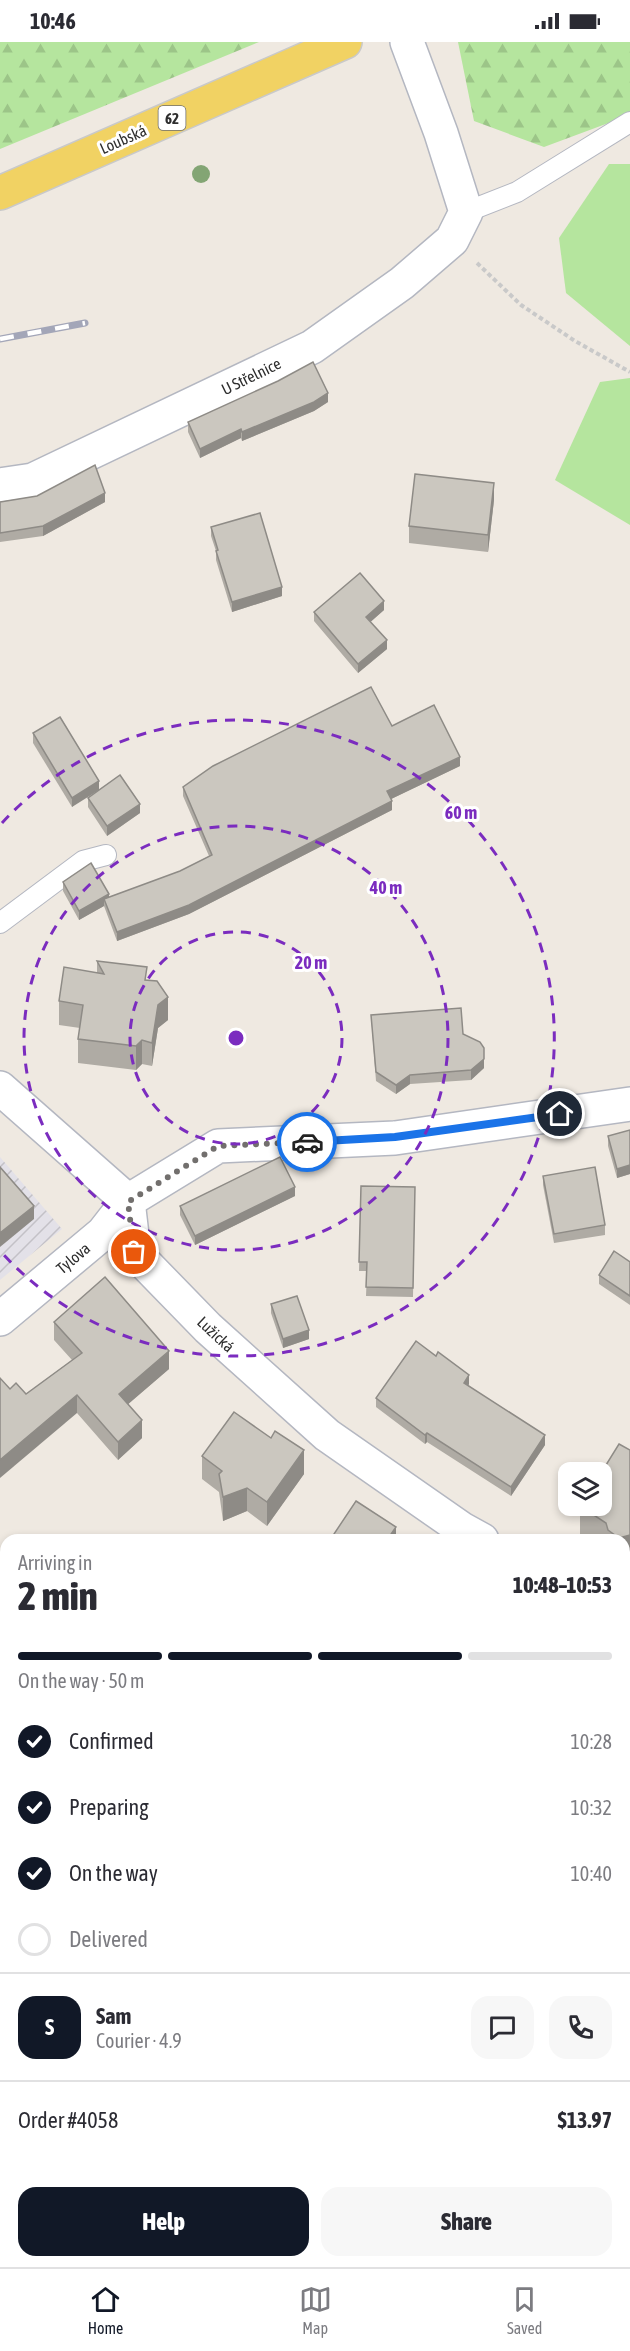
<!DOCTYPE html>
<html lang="en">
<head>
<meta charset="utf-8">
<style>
	:root { --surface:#fff; --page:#f7f7f7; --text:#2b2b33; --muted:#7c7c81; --line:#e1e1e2; --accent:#111827 }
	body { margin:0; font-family:"Asap Condensed",sans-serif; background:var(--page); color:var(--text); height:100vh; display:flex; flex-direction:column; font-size:22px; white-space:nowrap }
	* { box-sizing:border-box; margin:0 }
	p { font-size:20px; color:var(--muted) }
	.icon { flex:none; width:33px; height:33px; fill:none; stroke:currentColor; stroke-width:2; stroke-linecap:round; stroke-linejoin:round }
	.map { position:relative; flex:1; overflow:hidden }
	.details { position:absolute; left:0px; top:1492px; width:630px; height:734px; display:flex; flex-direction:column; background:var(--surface); border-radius:18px 18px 0 0; box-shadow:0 3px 9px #0003 }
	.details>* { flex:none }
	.fabs { position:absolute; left:558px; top:1420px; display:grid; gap:12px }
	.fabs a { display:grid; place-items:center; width:54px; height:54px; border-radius:12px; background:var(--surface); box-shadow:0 3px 9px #0003; font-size:30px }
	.pin { position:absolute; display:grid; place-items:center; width:51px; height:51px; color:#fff; margin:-26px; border:3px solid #fff; border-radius:50%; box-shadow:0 2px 6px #0007 }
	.courier { position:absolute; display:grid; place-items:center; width:60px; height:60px; margin:-30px; border:4px solid #1a73e8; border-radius:50%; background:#fff; color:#222; box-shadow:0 2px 8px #0007 }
	.overview em { font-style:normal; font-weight:800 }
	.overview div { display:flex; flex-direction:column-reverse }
	.overview { display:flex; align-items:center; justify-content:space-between; height:102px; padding:0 18px }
	h1 { font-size:39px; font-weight:800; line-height:45px }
	.bar { display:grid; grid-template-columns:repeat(4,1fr); gap:9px 6px; align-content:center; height:72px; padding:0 18px }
	.bar i { height:8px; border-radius:4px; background:var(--line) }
	.bar .on { background:var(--accent) }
	.bar p { grid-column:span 4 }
	.line { display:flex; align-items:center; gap:15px; padding:0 18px; border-top:2px solid var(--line) }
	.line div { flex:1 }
	.round { display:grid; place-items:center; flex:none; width:63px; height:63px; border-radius:18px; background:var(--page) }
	ol { padding:0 18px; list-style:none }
	li { display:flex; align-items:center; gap:18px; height:66px }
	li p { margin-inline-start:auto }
	li .icon { padding:6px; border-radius:50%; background:var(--accent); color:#fff; stroke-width:4 }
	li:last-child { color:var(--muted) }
	li i { width:33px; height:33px; border:3px solid var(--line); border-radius:50% }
	.cta { display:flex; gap:12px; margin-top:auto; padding:12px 18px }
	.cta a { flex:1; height:69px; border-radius:18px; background:var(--accent); color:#fff; font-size:24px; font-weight:800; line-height:69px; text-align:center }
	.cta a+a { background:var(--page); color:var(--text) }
	.status { display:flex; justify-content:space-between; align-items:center; height:42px; padding:0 30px; background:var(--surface); direction:ltr }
	.status svg { height:16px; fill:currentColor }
	.tabs { display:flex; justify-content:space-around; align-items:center; height:84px; border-top:2px solid var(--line); background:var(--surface); font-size:16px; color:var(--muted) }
	.tabs a { display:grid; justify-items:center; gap:3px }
	.tabs .on { color:var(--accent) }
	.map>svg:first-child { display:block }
	.industrial { fill:url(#industrial-furrows) }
	.forest { fill:url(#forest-firs) }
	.park { fill:#b5e59e }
	.pitch { fill:#c8ec9a }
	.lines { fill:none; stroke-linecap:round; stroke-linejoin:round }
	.lane-casing { stroke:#b4b7c1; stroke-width:22 }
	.street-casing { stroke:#b4b7c1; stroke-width:36 }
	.primary-casing { stroke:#c9c9c9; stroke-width:36 }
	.path { stroke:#c9c9c9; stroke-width:4; stroke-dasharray:4.5 3; stroke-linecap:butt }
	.lane { stroke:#fff; stroke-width:20 }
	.street { stroke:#fff; stroke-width:33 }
	.primary { stroke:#f1d263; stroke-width:33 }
	.rail-casing { stroke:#a3a6b8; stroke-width:7 }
	.rail { stroke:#fff; stroke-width:4.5; stroke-dasharray:14; stroke-linecap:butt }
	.tree { fill:#83a574 }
	.wall { fill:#afaba4 }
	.shaded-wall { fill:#8e8b86 }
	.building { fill:#cbc7bf; stroke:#8e8b86; stroke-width:1.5 }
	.done { stroke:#726f6d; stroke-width:6; stroke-dasharray:0 10.8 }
	.route { stroke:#1a73e8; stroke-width:8 }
	.ring { fill:none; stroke:#7b2cbf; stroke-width:3; stroke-dasharray:10 8 }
	.labels { text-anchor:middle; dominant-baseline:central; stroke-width:6; stroke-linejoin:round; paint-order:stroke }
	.shield { fill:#fff; stroke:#6d6d6d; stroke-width:1.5 }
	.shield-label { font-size:15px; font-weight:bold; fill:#2e2e2e }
	.street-label { font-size:16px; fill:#2e2e2e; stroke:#fff }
	.centre { fill:#7b2cbf; stroke:#fff; stroke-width:3 }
	.ring-label { font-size:18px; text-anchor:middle; font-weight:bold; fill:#7b2cbf; stroke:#fff; stroke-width:6; stroke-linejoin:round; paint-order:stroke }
</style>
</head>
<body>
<div class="status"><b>10:46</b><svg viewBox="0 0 49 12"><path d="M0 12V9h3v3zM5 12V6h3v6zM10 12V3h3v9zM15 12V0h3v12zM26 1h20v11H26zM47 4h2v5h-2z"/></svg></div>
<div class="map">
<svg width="630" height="2225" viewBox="0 0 630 2225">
	<defs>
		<pattern id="industrial-furrows" width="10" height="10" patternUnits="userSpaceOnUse" patternTransform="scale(1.5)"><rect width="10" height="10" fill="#e3e1e8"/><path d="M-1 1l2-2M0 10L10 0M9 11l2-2" fill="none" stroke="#c3c1c7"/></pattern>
		<pattern id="forest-firs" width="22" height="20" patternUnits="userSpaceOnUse" patternTransform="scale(1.5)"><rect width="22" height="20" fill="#b5e59e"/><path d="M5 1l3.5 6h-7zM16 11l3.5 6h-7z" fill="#9cc588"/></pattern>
	</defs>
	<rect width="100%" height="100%" fill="#efe9e1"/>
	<polygon class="industrial" points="0,1115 62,1187 0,1238"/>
	<g class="forest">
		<polygon points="0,0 259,0 0,107"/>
		<polygon points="458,0 630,0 630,73 544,105 474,79"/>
	</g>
	<g class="park">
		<polygon points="609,122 630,122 630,304 566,251 559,196"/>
		<polygon points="630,336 630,483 555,438 600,340"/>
	</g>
	<polygon class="pitch" points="6,2099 6,2220 197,2220 194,2225 0,2225 0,2108"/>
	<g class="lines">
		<defs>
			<g id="lane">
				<polyline points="466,170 517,150 630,80"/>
				<polyline points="0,881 83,819 106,813"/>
			</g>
			<g id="street">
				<polyline points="0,443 33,438 312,305 402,241 452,198 466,170 441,91 407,0"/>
				<polyline points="0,1046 128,1159 134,1210 208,1286 327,1393 462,1487 482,1498"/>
				<polyline points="0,1277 103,1191 128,1159 218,1104 395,1096 630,1062"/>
				<polyline points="624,1581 630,1584"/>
				<polyline points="624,1685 630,1675"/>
				<polyline points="0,1877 6,1881"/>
				<polyline points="280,2225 283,2220"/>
			</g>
			<polyline id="primary" points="0,151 345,0"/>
		</defs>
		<use href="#lane" class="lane-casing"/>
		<use href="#street" class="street-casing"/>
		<use href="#primary" class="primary-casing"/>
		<polyline class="path" points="477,221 521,263 575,299 630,330"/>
		<use href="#lane" class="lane"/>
		<use href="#street" class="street"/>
		<use href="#primary" class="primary"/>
		<defs>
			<polyline id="rail" points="0,297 85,281"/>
		</defs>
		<use href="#rail" class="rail-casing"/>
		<use href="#rail" class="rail"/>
	</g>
	<circle class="tree" cx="201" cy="132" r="9"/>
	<g class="wall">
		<polygon points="328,360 314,369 242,399 241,396 200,416 188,390 188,380"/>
		<polygon points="494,458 488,510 409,501 409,484"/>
		<polygon points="0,460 105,460 43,494 0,500"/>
		<polygon points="211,485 282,554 232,570 216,518 216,509 211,494"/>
		<polygon points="384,568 370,580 387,607 358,631 314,579 314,570"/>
		<polygon points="392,684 460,724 391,757 392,768 189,872 117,899 104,864 79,878 63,849 63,840 109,855 180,829 209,814 183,754 183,745"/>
		<polygon points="33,691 99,739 72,765 33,701"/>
		<polygon points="88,756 140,771 107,794 88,765"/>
		<polygon points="97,919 147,938 168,978 158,986 152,1024 142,1022 136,1028 78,1021 78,997 80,986 59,983 59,959 97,930"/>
		<polygon points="371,973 463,992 484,1006 484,1026 471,1038 410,1042 396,1052 376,1039"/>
		<polygon points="630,1088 630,1132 617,1136 608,1104 608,1094"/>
		<polygon points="543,1134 605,1183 605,1193 554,1201 543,1143"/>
		<polygon points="361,1144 415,1145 413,1255 366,1254 367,1229 359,1229"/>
		<polygon points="295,1154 195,1203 180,1173 180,1164"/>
		<polygon points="630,1220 630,1263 599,1242 599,1233"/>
		<polygon points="271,1262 309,1297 283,1306 271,1271"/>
		<polygon points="54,1280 169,1327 128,1362 142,1396 118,1418 77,1371 10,1347 26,1352 72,1318 54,1298"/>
		<polygon points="469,1342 468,1344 545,1403 511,1454 427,1400 425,1402 376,1365 376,1356"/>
		<polygon points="630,1408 630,1521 624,1522 624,1498 590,1498 580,1492 580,1464"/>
		<polygon points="202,1414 304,1432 267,1484 247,1469 223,1479 219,1450 202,1437"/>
		<polygon points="0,1615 6,1618 6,1676 0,1673"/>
		<polygon points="624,1788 630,1792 630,1856 624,1852"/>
		<polygon points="630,1872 630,2028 624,2025 624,1881"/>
	</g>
	<g class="shaded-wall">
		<polygon points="328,351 328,360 314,369 242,399 242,390"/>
		<polygon points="241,387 241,396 200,416 200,407"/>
		<polygon points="494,441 494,458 488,510 488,493"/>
		<polygon points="105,451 105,460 43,494 43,484"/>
		<polygon points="282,545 282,554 232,570 232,560"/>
		<polygon points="384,559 384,568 366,584 366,575"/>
		<polygon points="387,598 387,607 358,631 358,622"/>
		<polygon points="460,715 460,724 387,759 387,749"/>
		<polygon points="99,739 99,748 72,765 72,756"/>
		<polygon points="392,759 392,768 189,872 117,899 117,890"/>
		<polygon points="140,762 140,771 107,794 107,784"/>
		<polygon points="109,852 109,861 104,857 104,864 79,878 79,869"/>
		<polygon points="168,955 168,978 158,986 152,1024 152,1001 158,963"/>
		<polygon points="142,998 142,1022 136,1028 136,1004"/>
		<polygon points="484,1017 484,1026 471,1038 471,1028"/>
		<polygon points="410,1033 410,1042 396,1052 396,1043"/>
		<polygon points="630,1123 630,1132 617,1136 617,1127"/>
		<polygon points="295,1145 295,1154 195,1203 195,1194"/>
		<polygon points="34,1164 34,1177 0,1205 0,1191"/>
		<polygon points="309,1288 309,1297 283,1306 283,1297"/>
		<polygon points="169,1309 169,1327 119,1370 119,1352"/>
		<polygon points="469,1333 469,1342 464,1350 464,1341"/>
		<polygon points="77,1353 77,1371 0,1436 0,1418"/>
		<polygon points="142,1378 142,1396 118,1418 118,1400"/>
		<polygon points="427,1391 427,1400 425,1402 425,1393"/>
		<polygon points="545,1393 545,1403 511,1454 511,1445"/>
		<polygon points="304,1408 304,1432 267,1484 267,1460"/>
		<polygon points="247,1446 247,1469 223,1479 223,1455"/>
		<polygon points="396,1485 396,1494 393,1498 387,1498"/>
		<polygon points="630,1493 630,1521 624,1522 624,1498 619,1498 619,1496"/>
		<polygon points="6,1777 6,1800 0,1810 0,1787"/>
		<polygon points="6,2020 6,2048 0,2057 0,2029"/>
	</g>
	<g class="building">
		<polygon points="313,320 328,351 314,360 242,390 241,387 200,407 188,380 278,339"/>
		<polygon points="95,423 105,451 43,484 0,491 0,460 37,454"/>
		<polygon points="415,432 494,441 488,493 409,484"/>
		<polygon points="260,471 282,545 232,560 216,509 218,508 211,485"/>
		<polygon points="360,531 384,559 366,575 387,598 358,622 314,570"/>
		<polygon points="371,645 392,684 434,663 460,715 387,749 392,759 189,863 117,890 104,857 180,829 212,813 183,745 213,724"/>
		<polygon points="60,675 99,739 72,756 33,691"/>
		<polygon points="120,733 140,762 107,784 88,756"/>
		<polygon points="91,821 109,852 79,869 63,840"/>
		<polygon points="97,919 147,925 145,938 157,939 168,955 158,963 152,1001 142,998 136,1004 78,997 83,963 59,959 64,925 104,932"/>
		<polygon points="461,966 463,992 480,1000 484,1006 484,1017 471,1028 410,1033 396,1043 376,1030 371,973"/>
		<polygon points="630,1088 630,1123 617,1127 608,1094"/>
		<polygon points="280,1115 295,1145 195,1194 180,1164"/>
		<polygon points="0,1125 34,1164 0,1191"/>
		<polygon points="595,1125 605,1183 554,1192 543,1134"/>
		<polygon points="361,1144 415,1145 413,1246 366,1245 367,1220 359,1220"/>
		<polygon points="614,1209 630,1220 630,1254 599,1233"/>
		<polygon points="105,1235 169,1309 119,1352 142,1378 118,1400 77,1353 0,1418 0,1336 10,1347 16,1341 26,1352 82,1311 54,1280"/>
		<polygon points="297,1254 309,1288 283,1297 271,1262"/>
		<polygon points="416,1299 436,1314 438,1310 469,1333 464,1341 545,1393 511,1445 427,1391 425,1393 376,1356"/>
		<polygon points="234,1370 271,1396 275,1389 304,1408 267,1460 247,1446 223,1455 219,1432 222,1429 202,1414"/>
		<polygon points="619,1402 630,1408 630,1493 619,1496 608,1488 606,1481 580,1464 602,1464 602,1431 601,1431"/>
		<polygon points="356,1459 396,1485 387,1498 330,1498"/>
		<polygon points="0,1615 6,1618 6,1659 0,1656"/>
		<polygon points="0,1745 6,1748 6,1777 0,1787"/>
		<polygon points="624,1788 630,1792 630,1833 624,1829"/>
		<polygon points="630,1872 630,2005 624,2001 624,1890 627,1884 624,1881"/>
		<polygon points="0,1900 6,1904 6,2020 0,2029"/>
	</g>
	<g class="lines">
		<polyline class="done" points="134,1210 128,1160 218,1104 307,1100"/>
		<polyline class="route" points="307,1100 395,1095 560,1072"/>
	</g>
	<g class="ring">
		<circle cx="236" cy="996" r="106"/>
		<circle cx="236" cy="996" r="212"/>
		<path d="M2 781A318 318 0 1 1 2 1211"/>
	</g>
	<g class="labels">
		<rect class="shield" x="158.5" y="64" width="27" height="24" rx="4.5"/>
		<g class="shield-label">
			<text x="172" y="76">62</text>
		</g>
		<g class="street-label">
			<text transform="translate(123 97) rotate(-24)">Loubská</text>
			<text transform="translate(251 334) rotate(-26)">U Střelnice</text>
			<text transform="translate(73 1216) rotate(-40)">Tylova</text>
			<text transform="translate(216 1292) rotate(43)">Lužická</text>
		</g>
	</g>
	<circle cx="236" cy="996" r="9" class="centre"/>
	<g class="ring-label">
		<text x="461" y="777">60 m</text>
		<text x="386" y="852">40 m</text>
		<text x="311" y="927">20 m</text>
	</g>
</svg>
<div class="fabs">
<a><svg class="icon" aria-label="layers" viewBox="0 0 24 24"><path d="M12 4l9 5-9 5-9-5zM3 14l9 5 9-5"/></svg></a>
</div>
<div class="pin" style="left:134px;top:1210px;background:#ea580c"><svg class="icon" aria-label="bag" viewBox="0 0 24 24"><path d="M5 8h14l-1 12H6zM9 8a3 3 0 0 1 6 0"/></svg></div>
<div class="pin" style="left:560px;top:1072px;background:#1f2937"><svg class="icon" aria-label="home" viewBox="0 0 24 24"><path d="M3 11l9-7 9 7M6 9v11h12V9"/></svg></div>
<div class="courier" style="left:307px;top:1100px"><svg class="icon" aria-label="car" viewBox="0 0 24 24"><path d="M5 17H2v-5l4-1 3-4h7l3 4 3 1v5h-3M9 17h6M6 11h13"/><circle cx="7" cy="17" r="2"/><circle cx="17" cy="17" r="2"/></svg></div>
<section class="details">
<div class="overview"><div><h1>2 min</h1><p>Arriving in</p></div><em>10:48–10:53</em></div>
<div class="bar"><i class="on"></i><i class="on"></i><i class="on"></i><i></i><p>On the way · 50 m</p></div>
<ol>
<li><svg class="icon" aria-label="check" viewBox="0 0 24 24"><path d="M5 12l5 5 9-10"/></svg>Confirmed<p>10:28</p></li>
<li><svg class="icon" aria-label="check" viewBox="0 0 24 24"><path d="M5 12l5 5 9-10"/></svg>Preparing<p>10:32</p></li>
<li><svg class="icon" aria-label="check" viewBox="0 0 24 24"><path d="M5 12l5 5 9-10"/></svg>On the way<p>10:40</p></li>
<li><i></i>Delivered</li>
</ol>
<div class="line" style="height:108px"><b class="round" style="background:var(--accent);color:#fff">S</b><div><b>Sam</b><p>Courier · 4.9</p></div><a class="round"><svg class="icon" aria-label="chat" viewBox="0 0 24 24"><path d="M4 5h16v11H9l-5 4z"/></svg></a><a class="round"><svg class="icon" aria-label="phone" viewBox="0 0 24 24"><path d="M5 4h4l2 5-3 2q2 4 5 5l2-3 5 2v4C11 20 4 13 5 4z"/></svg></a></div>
<div class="line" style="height:78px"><div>Order #4058</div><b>$13.97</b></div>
<div class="cta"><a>Help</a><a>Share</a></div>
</section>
</div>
<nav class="tabs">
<a class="on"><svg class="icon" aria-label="home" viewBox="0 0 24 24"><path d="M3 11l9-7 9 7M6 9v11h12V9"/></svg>Home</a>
<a><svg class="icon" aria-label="map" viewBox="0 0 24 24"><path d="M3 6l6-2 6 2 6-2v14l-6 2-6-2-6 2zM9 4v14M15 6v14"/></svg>Map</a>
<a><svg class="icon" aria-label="saved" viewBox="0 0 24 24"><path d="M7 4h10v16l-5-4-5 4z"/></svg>Saved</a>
</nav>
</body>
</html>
